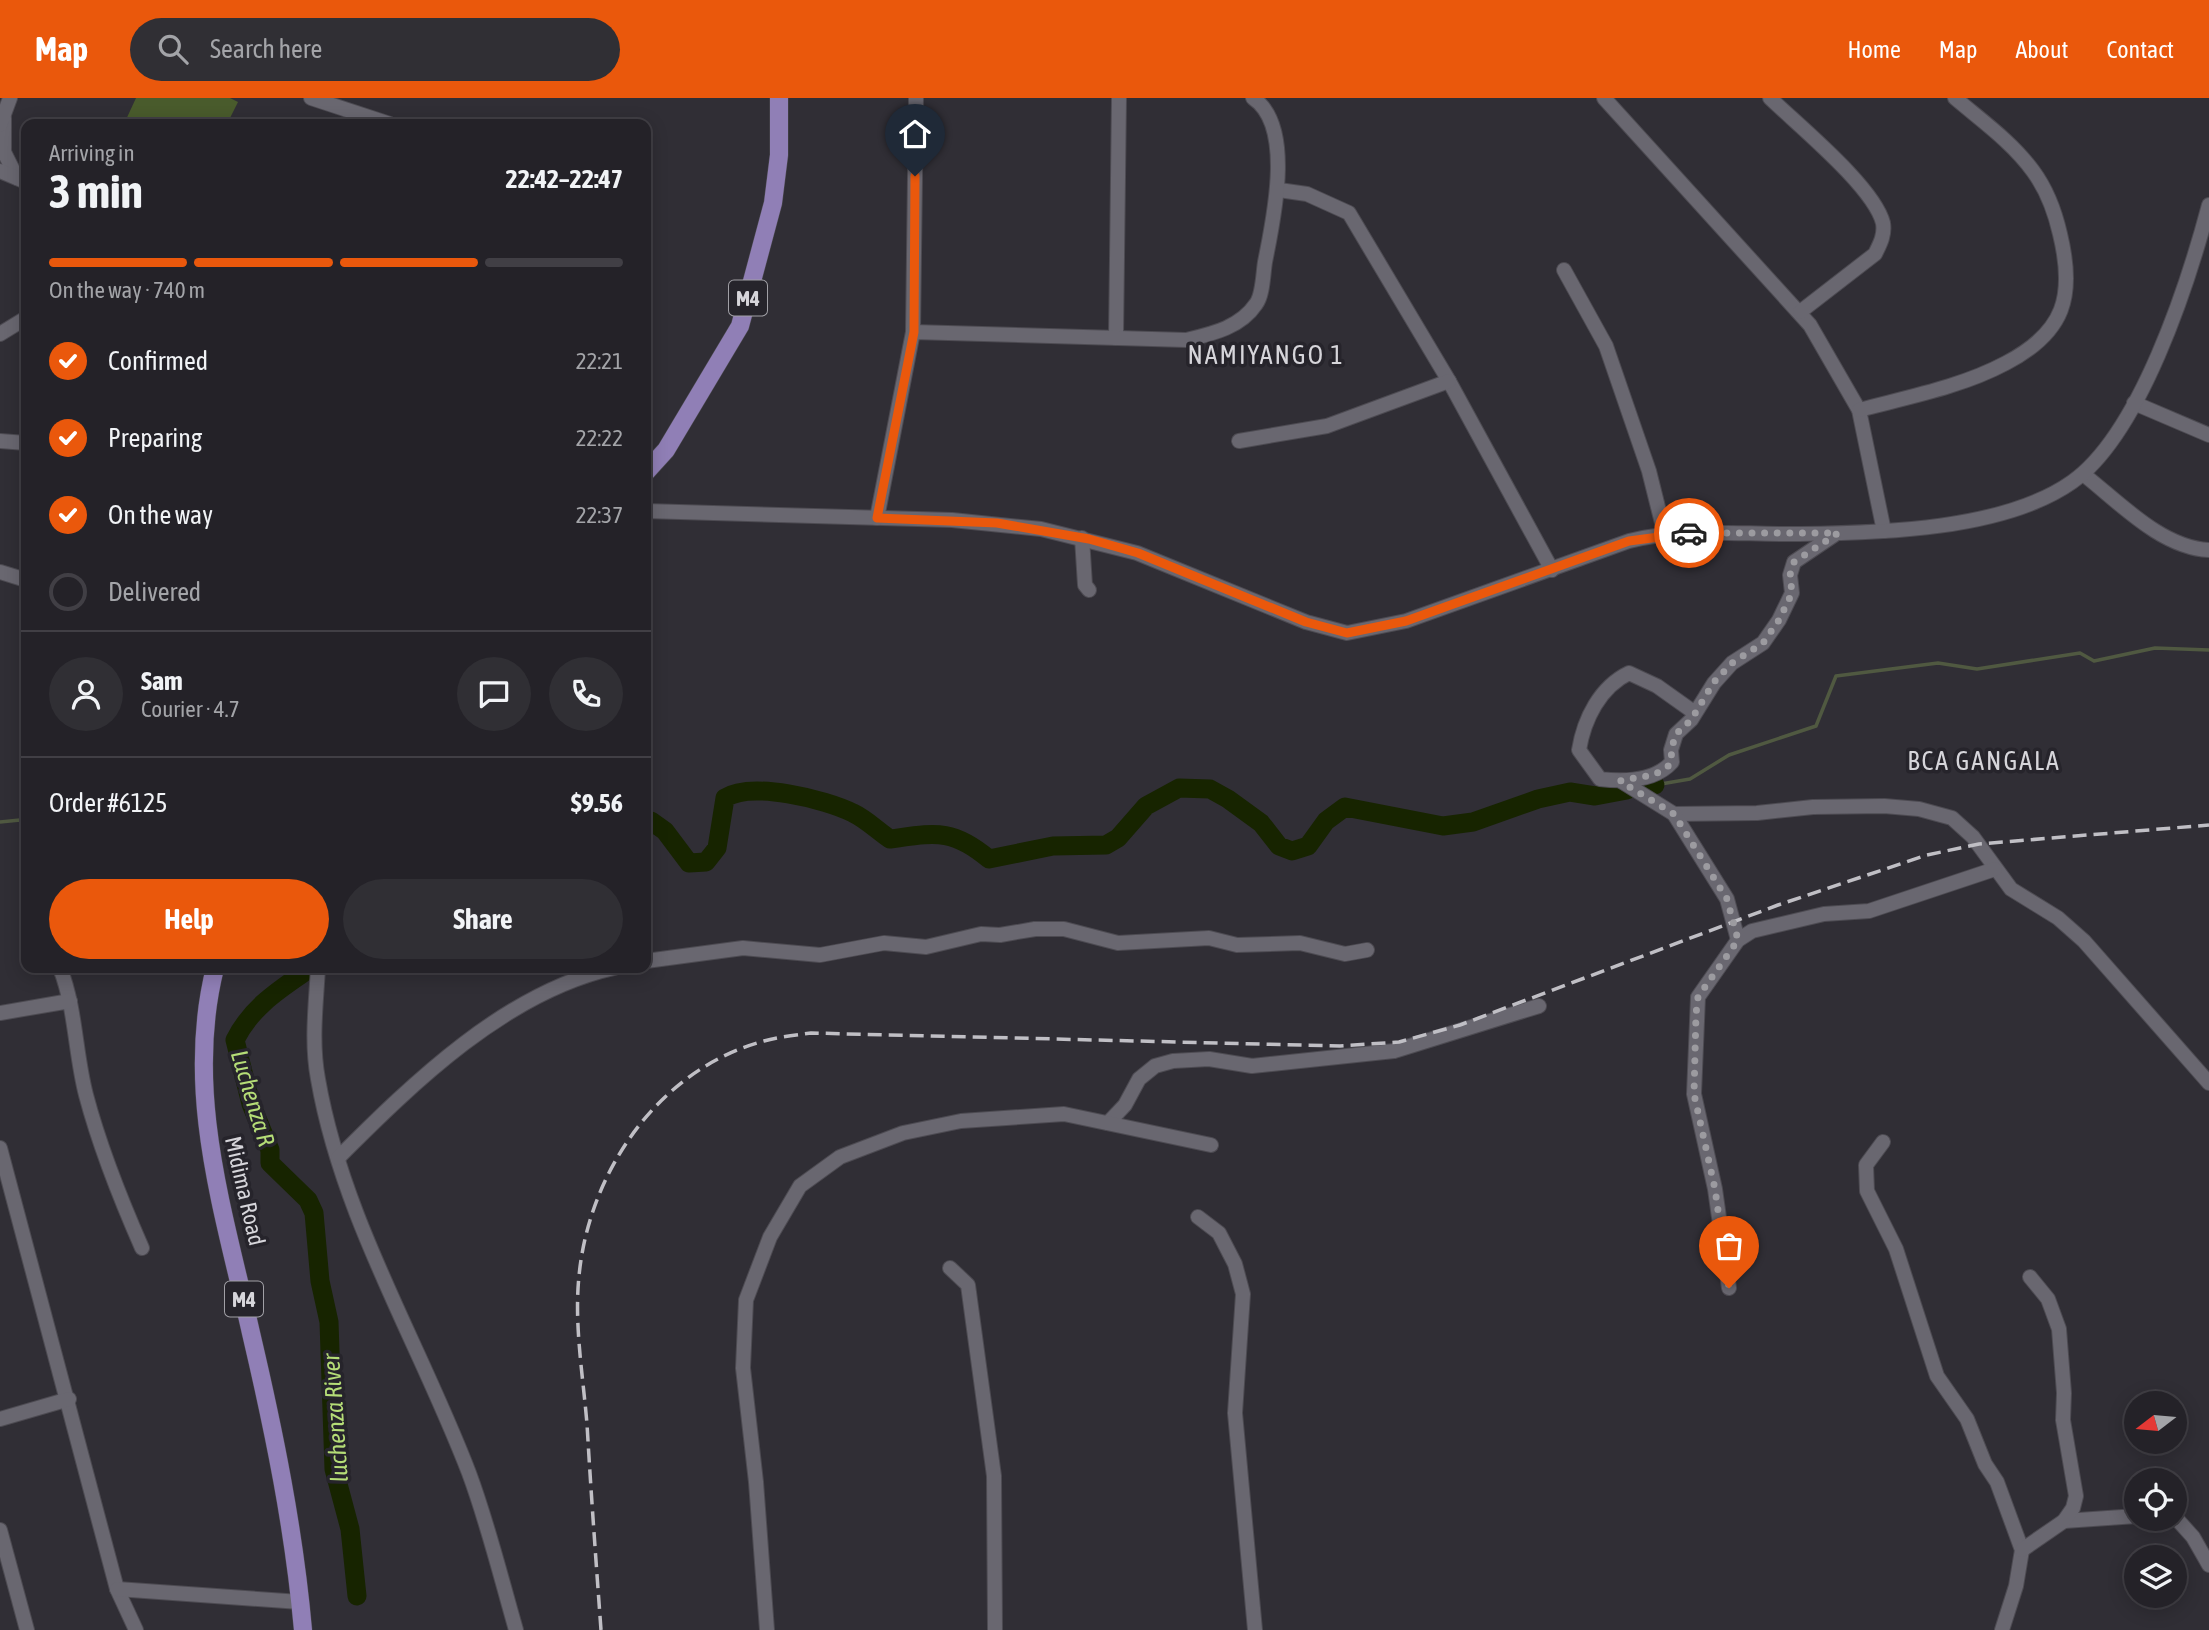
<!DOCTYPE html>
<html lang="en">
<head>
<meta charset="utf-8">
<style>
	:root { --surface:#242228; --page:#302f34; --text:#f1f3f6; --muted:#a3a4a8; --line:#413f45; --accent:#ea580c }
	body { margin:0; font-family:"Asap Condensed",sans-serif; background:var(--page); color:var(--text); height:100vh; display:flex; flex-direction:column; font-size:26px; white-space:nowrap }
	* { box-sizing:border-box; margin:0 }
	p { font-size:23px; color:var(--muted) }
	.icon { flex:none; width:38px; height:38px; fill:none; stroke:currentColor; stroke-width:2; stroke-linecap:round; stroke-linejoin:round }
	.map { position:relative; flex:1; overflow:hidden }
	.side { position:absolute; left:21px; top:21px; width:630px; height:854px; display:flex; flex-direction:column; background:var(--surface); border-radius:14px; box-shadow:0 4px 18px #0003,0 0 0 2px var(--line) }
	.side>* { flex:none }
	.needle { width:46px; rotate:254deg }
	.fabs { position:absolute; left:2124px; top:1293px; display:grid; gap:14px }
	.fabs a { display:grid; place-items:center; width:63px; height:63px; border-radius:50%; background:var(--surface); box-shadow:0 4px 18px #0003,0 0 0 2px var(--line); font-size:35px }
	.pin { position:absolute; display:grid; place-items:center; width:60px; height:60px; color:#fff; margin:-72px -30px; border-radius:50% 50% 50% 0; rotate:-45deg; box-shadow:0 0 7px #0007 }
	.pin .icon { rotate:45deg }
	.courier { position:absolute; display:grid; place-items:center; width:70px; height:70px; margin:-35px; border:5px solid #ea580c; border-radius:50%; background:#fff; color:#222; box-shadow:0 2px 9px #0007 }
	.overview em { font-style:normal; font-weight:700 }
	.overview div { display:flex; flex-direction:column-reverse }
	.overview { display:flex; align-items:center; justify-content:space-between; height:119px; padding:0 28px }
	h1 { font-size:46px; font-weight:700; line-height:52px }
	.bar { display:grid; grid-template-columns:repeat(4,1fr); gap:10px 7px; align-content:center; height:84px; padding:0 28px }
	.bar i { height:9px; border-radius:5px; background:var(--line) }
	.bar .current { background:var(--accent) }
	.bar p { grid-column:span 4 }
	.line { display:flex; align-items:center; gap:18px; padding:0 28px; border-top:2px solid var(--line) }
	.line div { flex:1 }
	.round { display:grid; place-items:center; flex:none; width:74px; height:74px; border-radius:37px; background:var(--page) }
	ol { padding:0 28px; list-style:none }
	li { display:flex; align-items:center; gap:21px; height:77px }
	li p { margin-inline-start:auto }
	li .icon { padding:7px; border-radius:50%; background:var(--accent); color:#fff; stroke-width:4 }
	li:last-child { color:var(--muted) }
	li i { width:38px; height:38px; border:4px solid var(--line); border-radius:50% }
	.primary-button { display:flex; gap:14px; margin-top:auto; padding:14px 28px }
	.primary-button a { flex:1; height:80px; border-radius:42px; background:var(--accent); color:#fff; font-size:28px; font-weight:700; line-height:80px; text-align:center }
	.primary-button a+a { background:var(--page); color:var(--text) }
	header { display:flex; align-items:center; gap:42px; box-sizing:border-box; height:98px; padding:0 35px; background:var(--accent); color:#fff }
	header strong { font-size:33px }
	nav { display:flex; gap:38px; margin-inline-start:auto; font-size:24px }
	.search { width:490px; height:63px; background:var(--page); display:flex; align-items:center; gap:18px; box-sizing:border-box; padding:0 24px; border-radius:38px; color:var(--muted); font-size:26px }
	.map>svg:first-child { display:block }
	.pitch { fill:#495b2c }
	.lines { fill:none; stroke-linecap:round; stroke-linejoin:round }
	.stream { stroke:#505941; stroke-width:3.5 }
	.river { stroke:#172400; stroke-width:19 }
	.minor-casing { stroke:#4d4b52; stroke-width:16 }
	.major-casing { stroke:#4d4b52; stroke-width:19 }
	.minor { stroke:#696770; stroke-width:14 }
	.major { stroke:#907fb6; stroke-width:18 }
	.rail { stroke:#c0bfc5; stroke-width:3.5; stroke-dasharray:14 7; stroke-linecap:butt }
	.done { stroke:#9c9ba0; stroke-width:7; stroke-dasharray:0 12.6 }
	.route { stroke:#ea580c; stroke-width:9 }
	.labels { text-anchor:middle; dominant-baseline:central; stroke-width:7; stroke-linejoin:round; paint-order:stroke }
	.shield { fill:#26242b; stroke:#a1a0a6; stroke-width:2 }
	.shield-label { font-size:21px; font-weight:bold; fill:#d6d5da }
	.street-label { font-size:23px; fill:#d6d5da; stroke:#26242b }
	.water-label { font-size:24px; font-style:italic; fill:#b5dd77; stroke:#26242b }
	.quarter-label { font-size:26px; letter-spacing:2px; fill:#d6d5da; stroke:#26242b }
</style>
</head>
<body>
<header>
<strong>Map</strong>
<div class="search"><svg class="icon" aria-label="search" viewBox="0 0 24 24"><circle cx="10" cy="10" r="6"/><path d="M15 15l6 6"/></svg>Search here</div>
<nav><a>Home</a><a>Map</a><a>About</a><a>Contact</a></nav>
</header>
<div class="map">
<svg width="2209" height="1532" viewBox="0 0 2209 1532">
	<rect width="100%" height="100%" fill="#302e35"/>
	<polygon class="pitch" points="136,0 230,0 238,4 227,26 124,26"/>
	<g class="lines">
		<g class="stream">
			<polyline points="1655,687 1690,681 1729,657 1816,628 1836,578 1938,565 1977,571 2080,555 2094,563 2155,550 2209,552"/>
			<polyline points="0,724 20,722 26,725"/>
		</g>
		<g class="river">
			<polyline points="1637,690 1655,687"/>
			<path d="M646,725L651,723L665,733L689,765L706,764L717,750L725,700C751,683 825,701 853,715C866,721 878,733 890,741C935,735 952,730 989,761L1053,748L1106,747L1118,740L1146,708L1179,690L1210,691L1228,701L1261,725L1279,748L1292,753L1308,748L1326,723L1345,709L1443,728L1473,724L1538,701L1570,694L1595,698L1627,692"/>
			<path d="M300,870L302,876C274,895 250,912 235,942L251,1006L270,1052V1065L308,1102L314,1115L320,1183L329,1224L334,1371L350,1431L357,1498"/>
		</g>
		<defs>
			<g id="minor">
				<polyline points="311,0 390,26"/>
				<polyline points="1604,0 1810,227 1859,312 1884,433"/>
				<path d="M1770,0C1799,28 1874,89 1883,125C1885,137 1880,146 1875,156L1800,214"/>
				<polyline points="4,20 4,54 17,80"/>
				<polyline points="0,27 10,0"/>
				<polyline points="0,73 26,84"/>
				<polyline points="1279,92 1307,96 1349,115 1449,283 1552,472"/>
				<polyline points="1564,172 1606,248 1649,373 1665,437"/>
				<polyline points="913,234 916,0"/>
				<polyline points="0,236 26,220"/>
				<polyline points="1116,240 1119,0"/>
				<polyline points="2134,305 2209,337"/>
				<path d="M1859,312C1908,299 1961,289 2006,265C2065,234 2075,198 2060,136C2055,114 2047,92 2033,73C2012,44 1982,23 1955,0"/>
				<polyline points="0,343 26,345"/>
				<polyline points="1239,343 1327,328 1449,283"/>
				<path d="M2083,376C2118,403 2161,450 2209,452"/>
				<path d="M646,413L952,422L1041,431L1137,455L1306,524L1347,535L1406,523L1629,443C1684,429 1743,437 1799,436C1880,435 2004,432 2072,384C2140,336 2188,186 2209,107"/>
				<path d="M877,420L913,234L1186,242C1211,236 1240,230 1256,206C1263,197 1263,176 1265,164C1273,123 1295,28 1253,0"/>
				<polyline points="1082,440 1085,487 1089,492"/>
				<polyline points="0,474 26,482"/>
				<path d="M1695,615L1657,588L1629,575C1600,589 1584,621 1579,652L1600,681C1625,684 1655,683 1672,664L1671,652L1676,636L1691,622L1714,585L1732,565L1763,545L1779,522L1792,495L1790,477L1794,464L1834,437"/>
				<polyline points="1621,683 1674,716 1757,715 1813,709 1884,708 1919,711 1952,720 1973,739 2011,791 2058,820 2084,843 2209,985"/>
				<polyline points="1674,716 1727,801 1738,842"/>
				<polyline points="646,863 743,850 820,857 884,845 926,849 981,836 1000,837 1035,831 1064,831 1118,845 1209,840 1237,847 1300,845 1345,856 1367,852"/>
				<path d="M60,870C76,911 75,955 86,997C100,1050 120,1100 142,1150"/>
				<path d="M318,870C316,906 311,944 318,981C342,1120 419,1244 469,1375C488,1426 501,1480 516,1532"/>
				<polyline points="0,915 70,903"/>
				<polyline points="1108,1025 1125,1007 1139,981 1155,968 1173,963 1209,961 1252,968 1394,953 1539,908"/>
				<polyline points="1883,1044 1866,1067 1867,1093 1896,1151 1937,1278 1967,1321 1985,1366 1997,1384 2022,1452 2016,1488 2002,1532"/>
				<polyline points="0,1050 117,1491 136,1532"/>
				<path d="M338,1060C414,984 506,894 614,870"/>
				<polyline points="1198,1119 1219,1135 1235,1166 1243,1196 1235,1315 1255,1532"/>
				<polyline points="950,1170 968,1187 994,1378 995,1532"/>
				<polyline points="1729,1190 1715,1091 1694,996 1698,899 1738,842 1752,833 1824,816 1869,813 1995,771"/>
				<polyline points="0,1321 69,1301"/>
				<polyline points="2175,1419 2193,1439 2209,1467"/>
				<polyline points="2064,1423 2137,1418"/>
				<polyline points="0,1432 27,1532"/>
				<polyline points="2022,1452 2064,1423 2073,1410 2076,1398 2063,1322 2064,1295 2059,1231 2048,1201 2030,1179"/>
				<polyline points="117,1491 300,1504"/>
				<polyline points="767,1532 756,1384 743,1270 746,1202 770,1139 800,1088 840,1059 903,1035 961,1023 1064,1016 1211,1047"/>
			</g>
			<g id="major">
				<polyline points="646,374 666,352 740,228 773,105 779,57 779,0"/>
				<path d="M215,870C184,994 224,1114 251,1235C274,1333 294,1431 303,1532"/>
			</g>
		</defs>
		<use href="#minor" class="minor-casing"/>
		<use href="#major" class="major-casing"/>
		<use href="#minor" class="minor"/>
		<use href="#major" class="major"/>
		<path class="rail" d="M601,1532C596,1463 591,1395 587,1326C583,1278 574,1226 579,1178C589,1073 659,971 764,943C779,939 796,937 811,935L1340,948L1399,944L1460,927L1778,807L1927,757L1979,746L2209,727"/>
	</g>
	<g class="lines">
		<path class="done" d="M1689,435H1838L1794,464L1790,477L1792,495L1779,522L1763,545L1732,565L1714,584L1691,622L1676,636L1671,652L1672,664C1657,681 1641,677 1620,683L1674,716L1727,801L1738,842L1698,899L1696,916L1694,996L1715,1091L1729,1190"/>
		<polyline class="route" points="915,78 914,234 877,420 997,425 1089,441 1138,455 1306,524 1347,535 1406,523 1629,443 1689,435"/>
	</g>
	<g class="labels">
		<g class="shield">
			<rect x="729" y="182.5" width="38" height="35" rx="5"/>
			<rect x="225" y="1183.5" width="38" height="35" rx="5"/>
		</g>
		<g class="shield-label">
			<text x="748" y="200">M4</text>
			<text x="244" y="1201">M4</text>
		</g>
		<g class="street-label">
			<text transform="translate(245 1093) rotate(77)">Midima Road</text>
		</g>
		<g class="water-label">
			<text transform="translate(253 1000) rotate(73)">Luchenza R</text>
			<text transform="translate(335 1320) rotate(-94)">luchenza River</text>
		</g>
		<g class="quarter-label">
			<text x="1266" y="257">NAMIYANGO 1</text>
			<text x="1984" y="663">BCA GANGALA</text>
		</g>
	</g>
</svg>
<div class="fabs">
<a><svg class="needle" viewBox="-14 -14 28 28"><path d="M0-13l5 13h-10z" fill="#e53935"/><path d="M0 13l5-13h-10z" fill="#a3a4a8"/></svg></a>
<a><svg class="icon" aria-label="locate" viewBox="0 0 24 24"><circle cx="12" cy="12" r="6"/><path d="M12 2v4M12 18v4M2 12h4M18 12h4"/></svg></a>
<a><svg class="icon" aria-label="layers" viewBox="0 0 24 24"><path d="M12 4l9 5-9 5-9-5zM3 14l9 5 9-5"/></svg></a>
</div>
<div class="pin" style="left:1729px;top:1190px;background:#ea580c"><svg class="icon" aria-label="bag" viewBox="0 0 24 24"><path d="M5 8h14l-1 12H6zM9 8a3 3 0 0 1 6 0"/></svg></div>
<div class="pin" style="left:915px;top:78px;background:#1f2937"><svg class="icon" aria-label="home" viewBox="0 0 24 24"><path d="M3 11l9-7 9 7M6 9v11h12V9"/></svg></div>
<div class="courier" style="left:1689px;top:435px"><svg class="icon" aria-label="car" viewBox="0 0 24 24"><path d="M5 17H2v-5l4-1 3-4h7l3 4 3 1v5h-3M9 17h6M6 11h13"/><circle cx="7" cy="17" r="2"/><circle cx="17" cy="17" r="2"/></svg></div>
<section class="side">
<div class="overview"><div><h1>3 min</h1><p>Arriving in</p></div><em>22:42–22:47</em></div>
<div class="bar"><i class="current"></i><i class="current"></i><i class="current"></i><i></i><p>On the way · 740 m</p></div>
<ol>
<li><svg class="icon" aria-label="check" viewBox="0 0 24 24"><path d="M5 12l5 5 9-10"/></svg>Confirmed<p>22:21</p></li>
<li><svg class="icon" aria-label="check" viewBox="0 0 24 24"><path d="M5 12l5 5 9-10"/></svg>Preparing<p>22:22</p></li>
<li><svg class="icon" aria-label="check" viewBox="0 0 24 24"><path d="M5 12l5 5 9-10"/></svg>On the way<p>22:37</p></li>
<li><i></i>Delivered</li>
</ol>
<div class="line" style="height:126px"><a class="round"><svg class="icon" aria-label="person" viewBox="0 0 24 24"><circle cx="12" cy="8" r="4"/><path d="M4 21q1-7 8-7t8 7"/></svg></a><div><b>Sam</b><p>Courier · 4.7</p></div><a class="round"><svg class="icon" aria-label="chat" viewBox="0 0 24 24"><path d="M4 5h16v11H9l-5 4z"/></svg></a><a class="round"><svg class="icon" aria-label="phone" viewBox="0 0 24 24"><path d="M5 4h4l2 5-3 2q2 4 5 5l2-3 5 2v4C11 20 4 13 5 4z"/></svg></a></div>
<div class="line" style="height:91px"><div>Order #6125</div><b>$9.56</b></div>
<div class="primary-button"><a>Help</a><a>Share</a></div>
</section>
</div>
</body>
</html>
